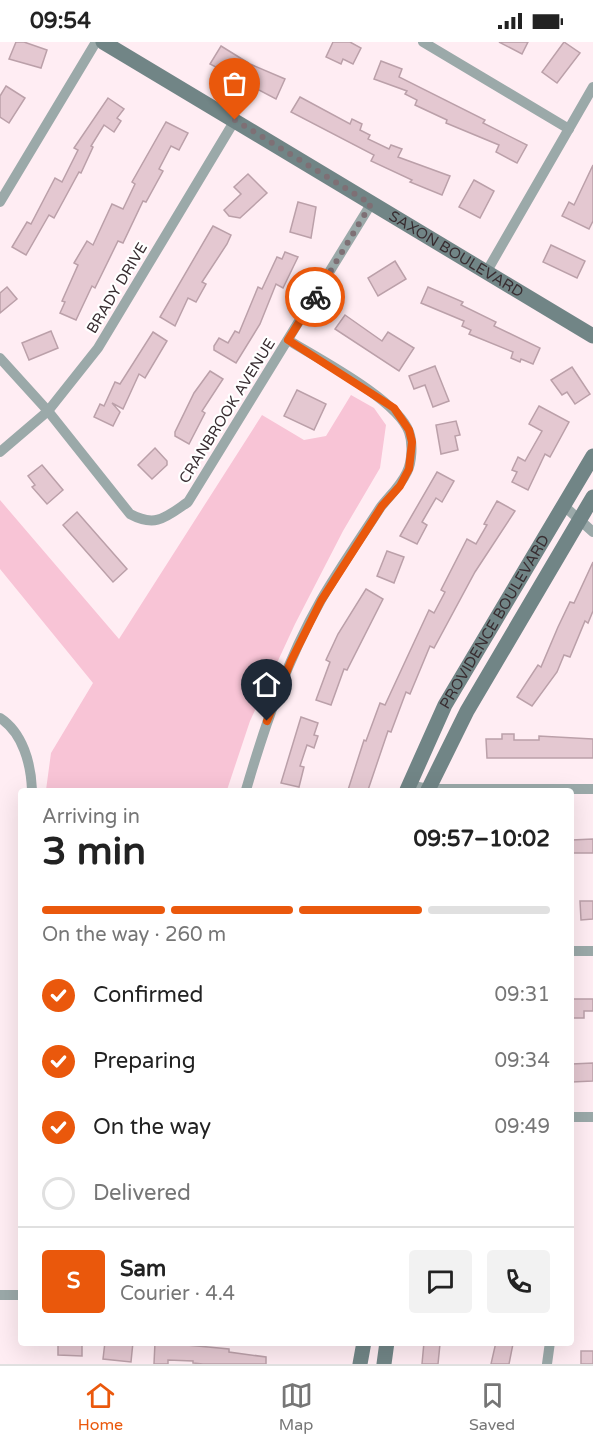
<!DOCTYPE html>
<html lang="en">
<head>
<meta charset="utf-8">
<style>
	:root { --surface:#fff; --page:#f2f2f2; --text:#222; --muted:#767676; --line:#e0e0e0; --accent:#ea580c }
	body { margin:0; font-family:"Varela Round",sans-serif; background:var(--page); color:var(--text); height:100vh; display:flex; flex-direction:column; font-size:22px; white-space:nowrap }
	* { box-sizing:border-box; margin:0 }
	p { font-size:20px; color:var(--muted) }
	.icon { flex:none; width:33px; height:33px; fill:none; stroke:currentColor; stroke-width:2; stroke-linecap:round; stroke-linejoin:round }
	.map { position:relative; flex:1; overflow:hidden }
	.panel { position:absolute; left:18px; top:746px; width:556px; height:558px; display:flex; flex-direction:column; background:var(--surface); border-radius:6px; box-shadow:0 6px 24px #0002 }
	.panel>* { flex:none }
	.pin { position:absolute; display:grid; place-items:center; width:51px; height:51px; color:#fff; margin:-62px -26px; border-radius:50% 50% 50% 0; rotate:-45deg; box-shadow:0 0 6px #0007 }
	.pin .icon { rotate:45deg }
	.courier { position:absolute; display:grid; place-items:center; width:60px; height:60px; margin:-30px; border:4px solid #ea580c; border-radius:50%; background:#fff; color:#222; box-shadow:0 2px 8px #0007 }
	.head em { font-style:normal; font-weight:700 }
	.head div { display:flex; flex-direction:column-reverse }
	.head { display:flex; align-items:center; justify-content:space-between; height:102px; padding:0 24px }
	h1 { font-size:39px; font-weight:700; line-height:45px }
	.bar { display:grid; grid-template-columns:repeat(4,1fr); gap:9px 6px; align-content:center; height:72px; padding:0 24px }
	.bar i { height:8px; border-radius:4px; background:var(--line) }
	.bar .active { background:var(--accent) }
	.bar p { grid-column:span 4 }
	.line { display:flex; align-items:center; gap:15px; padding:0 24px; border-top:2px solid var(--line) }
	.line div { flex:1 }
	.round { display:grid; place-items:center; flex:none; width:63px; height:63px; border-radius:6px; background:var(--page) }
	ol { padding:0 24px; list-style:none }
	li { display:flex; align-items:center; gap:18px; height:66px }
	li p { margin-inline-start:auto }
	li .icon { padding:6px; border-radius:50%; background:var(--accent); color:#fff; stroke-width:4 }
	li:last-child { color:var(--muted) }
	li i { width:33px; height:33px; border:3px solid var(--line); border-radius:50% }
	.status { display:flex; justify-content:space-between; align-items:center; height:42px; padding:0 30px; background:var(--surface); direction:ltr }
	.status svg { height:16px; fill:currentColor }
	.menu { display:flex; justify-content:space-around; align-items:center; height:84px; border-top:2px solid var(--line); background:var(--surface); font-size:16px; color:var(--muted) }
	.menu a { display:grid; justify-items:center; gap:3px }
	.menu .active { color:var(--accent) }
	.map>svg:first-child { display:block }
	.green { fill:#f8c4d6 }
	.building { fill:#e4c8d1; stroke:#bba0a9; stroke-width:1.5 }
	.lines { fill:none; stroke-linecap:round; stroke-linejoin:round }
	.minor { stroke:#9ba9a9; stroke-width:10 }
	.secondary { stroke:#718586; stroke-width:15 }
	.done { stroke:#7e7075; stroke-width:6; stroke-dasharray:0 10.8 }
	.route { stroke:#ea580c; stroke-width:8 }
	.labels { text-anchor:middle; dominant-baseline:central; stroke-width:4.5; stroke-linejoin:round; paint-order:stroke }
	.street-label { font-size:15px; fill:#382d31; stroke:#fff }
</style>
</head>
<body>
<div class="status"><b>09:54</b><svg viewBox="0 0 49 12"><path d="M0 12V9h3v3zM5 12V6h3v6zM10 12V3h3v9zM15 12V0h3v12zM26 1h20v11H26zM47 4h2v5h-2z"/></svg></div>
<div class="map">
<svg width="593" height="1322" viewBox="0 0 593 1322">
	<rect width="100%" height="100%" fill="#ffedf3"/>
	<polygon class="green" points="351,353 374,366 386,383 380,426 343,489 295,582 250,679 227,748 46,748 51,711 93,641 0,527 0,458 119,597 262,373 304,398 326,394"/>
	<g class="building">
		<polygon points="16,0 24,0 47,8 41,26 9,17"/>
		<polygon points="333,0 350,0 361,6 353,22 343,17 341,22 326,15"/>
		<polygon points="499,0 528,0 522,12"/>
		<polygon points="564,0 580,11 557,41 542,30"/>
		<polygon points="221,4 250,22 285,37 276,57 210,22"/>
		<polygon points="381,19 402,27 399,35 485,78 483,81 527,103 517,121 496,110 499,103 446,81 447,78 415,63 417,58 405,52 407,49 374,37"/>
		<polygon points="6,44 25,56 9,81 0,75 0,54"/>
		<polygon points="300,55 350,82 352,77 362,82 360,88 370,93 368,97 389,107 391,103 402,107 398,115 450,134 442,153 410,140 412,138 371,119 374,113 291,70"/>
		<polygon points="108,56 124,67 117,76 121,79 114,90 104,83 91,104 93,105 81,131 79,130 54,176 49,173 26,213 12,205 27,180 31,182 55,136 62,140 78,108 74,106"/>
		<polygon points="166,80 188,91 179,108 171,104 159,127 163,129 146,160 143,159 123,201 118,199 95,246 92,244 76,278 60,271 65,260 62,259 78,223 74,221 87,199 93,203 112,162 123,167 135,142 132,140"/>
		<polygon points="593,123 593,179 589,187 562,174 569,160 574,163"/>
		<polygon points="248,132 267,151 240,176 229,174 224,168 241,152 234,145"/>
		<polygon points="474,138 494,149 480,176 459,165"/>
		<polygon points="298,160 316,165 311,196 290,190"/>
		<polygon points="213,184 231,193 227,202 202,240 206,242 196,260 188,256 175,284 160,275"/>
		<polygon points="551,203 585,219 577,236 543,220"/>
		<polygon points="285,210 298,215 283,246 276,242 260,282 236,321 214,308 214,304 219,296 228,301 235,289 239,291 258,245 262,247 277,215 282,217"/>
		<polygon points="395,219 406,237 378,254 368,236"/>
		<polygon points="7,245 17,257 0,271 0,251"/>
		<polygon points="428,245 463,260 461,263 496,280 494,284 540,306 533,322 521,317 520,320 511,316 513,310 469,292 471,288 462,284 464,279 421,261"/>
		<polygon points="345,273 382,299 388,290 414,306 399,329 335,287"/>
		<polygon points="51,289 58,306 29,318 22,301"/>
		<polygon points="153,290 167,299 145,336 139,332 123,367 112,361 120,370 113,384 94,375 100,362 104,364 115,340 120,342"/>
		<polygon points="435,324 449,359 433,365 425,343 414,347 409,334"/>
		<polygon points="572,325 590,352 575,362 567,350 562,353 551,338"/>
		<polygon points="210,329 223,337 202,369 205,371 189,402 175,394 175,390 194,351"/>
		<polygon points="297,348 326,362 314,388 284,374"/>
		<polygon points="539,364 569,380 550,415 545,412 528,448 512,440 517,430 512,428 518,415 525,419 542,389 529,382"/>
		<polygon points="456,379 460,393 455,394 458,408 441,412 436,383"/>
		<polygon points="155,406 167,419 167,423 152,437 138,423"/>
		<polygon points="42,423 63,448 47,462 32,445 35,443 28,434"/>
		<polygon points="437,430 454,439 442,460 436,456 422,480 427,483 417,502 400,494"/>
		<polygon points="497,459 515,469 475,530 434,606 430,604 410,652 406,650 391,690 388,689 368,748 348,748 364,698 366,699 380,661 385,663 429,568 434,571 445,550 441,548 467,497 476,502 487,483 484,482"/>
		<polygon points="77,470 127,527 113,540 63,483"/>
		<polygon points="387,509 404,515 394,541 377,534"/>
		<polygon points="593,520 593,569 588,581 585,579 570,615 564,613 557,630 532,664 517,655 538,623 541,625 558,585 570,560 574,561"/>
		<polygon points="366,547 383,557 347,628 344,627 331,663 316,658 330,620 326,618 338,592"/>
		<polygon points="301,675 318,681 314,693 318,694 314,706 307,703 300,724 304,725 299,745 281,741"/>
		<polygon points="502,692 514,692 514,698 539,698 539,694 593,697 593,716 487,716 486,697 502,697"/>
		<polygon points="593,797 593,811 572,811 572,798"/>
		<polygon points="580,859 593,859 593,877 581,878"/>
		<polygon points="572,957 593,957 593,969 584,969 584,976 572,976"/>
		<polygon points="593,1021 593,1039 572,1040 572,1022"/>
		<polygon points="58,1300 82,1300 82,1314 58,1313"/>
		<polygon points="105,1300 133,1300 131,1320 103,1317"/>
		<polygon points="155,1300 229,1307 229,1310 266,1315 266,1322 203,1322 193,1321 193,1319 168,1318 168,1322 154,1322"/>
		<polygon points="424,1300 440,1302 438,1322 422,1322"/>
		<polygon points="496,1300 513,1302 509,1322 491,1322"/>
		<rect x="581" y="1309" width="12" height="13"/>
	</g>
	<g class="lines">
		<g class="minor">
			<polyline points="423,0 569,87"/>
			<polyline points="0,160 96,0"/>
			<polyline points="487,229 593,45"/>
			<path d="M0,316L48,369L130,472C156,486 166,475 188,460L371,162"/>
			<polyline points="0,410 48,369 98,306 235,78"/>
			<polyline points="563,463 593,490"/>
			<path d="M0,676C23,691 31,722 32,748"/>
			<polyline points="409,743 428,747 593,747"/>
			<path d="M246,748C265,683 287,618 321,558C339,527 360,497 380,466C389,454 400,445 407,430C412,420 413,401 409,390C398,358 319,317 288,298"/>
			<polyline points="572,909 593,909"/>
			<polyline points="572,1075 593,1075"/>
			<polyline points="0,1253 21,1253"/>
			<polyline points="547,1322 550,1300"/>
		</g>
		<g class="secondary">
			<path id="s1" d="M103,0L593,294"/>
			<path id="s2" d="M407,748L445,663L593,414"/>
			<polyline points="428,748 467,669 593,455"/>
			<polyline points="360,1322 364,1300"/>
			<polyline points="384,1322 387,1300"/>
		</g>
	</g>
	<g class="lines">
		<polyline class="done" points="235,78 371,162 315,255"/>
		<polyline class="route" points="267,679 291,619 321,559 382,464 400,444 409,427 412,400 409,388 394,366 288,298 315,255"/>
	</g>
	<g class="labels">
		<g class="street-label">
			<text stroke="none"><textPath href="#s1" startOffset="412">SAXON BOULEVARD</textPath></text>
			<text transform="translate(117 246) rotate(-59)">BRADY DRIVE</text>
			<text transform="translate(227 369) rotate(-58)">CRANBROOK AVENUE</text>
			<text stroke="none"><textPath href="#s2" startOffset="190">PROVIDENCE BOULEVARD</textPath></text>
		</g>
	</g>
</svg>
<div class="pin" style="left:235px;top:78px;background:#ea580c"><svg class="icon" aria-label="bag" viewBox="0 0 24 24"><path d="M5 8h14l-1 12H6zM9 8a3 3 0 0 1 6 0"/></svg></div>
<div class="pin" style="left:267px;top:679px;background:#1f2937"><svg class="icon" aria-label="home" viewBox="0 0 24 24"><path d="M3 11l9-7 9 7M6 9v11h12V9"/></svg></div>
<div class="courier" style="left:315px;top:255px"><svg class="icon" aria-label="bike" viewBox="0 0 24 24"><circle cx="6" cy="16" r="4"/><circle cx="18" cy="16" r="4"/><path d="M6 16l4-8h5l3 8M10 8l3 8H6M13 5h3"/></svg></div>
<section class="panel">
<div class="head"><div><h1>3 min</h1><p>Arriving in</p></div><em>09:57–10:02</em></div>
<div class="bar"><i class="active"></i><i class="active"></i><i class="active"></i><i></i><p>On the way · 260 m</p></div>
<ol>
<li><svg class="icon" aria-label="check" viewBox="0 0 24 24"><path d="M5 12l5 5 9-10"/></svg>Confirmed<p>09:31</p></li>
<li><svg class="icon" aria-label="check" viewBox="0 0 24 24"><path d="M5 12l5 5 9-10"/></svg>Preparing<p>09:34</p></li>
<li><svg class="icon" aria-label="check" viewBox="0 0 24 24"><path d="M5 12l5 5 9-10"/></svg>On the way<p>09:49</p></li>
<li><i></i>Delivered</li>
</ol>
<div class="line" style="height:108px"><b class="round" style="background:var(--accent);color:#fff">S</b><div><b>Sam</b><p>Courier · 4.4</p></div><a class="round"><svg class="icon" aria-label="chat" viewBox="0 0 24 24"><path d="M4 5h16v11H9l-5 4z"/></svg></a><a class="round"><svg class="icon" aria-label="phone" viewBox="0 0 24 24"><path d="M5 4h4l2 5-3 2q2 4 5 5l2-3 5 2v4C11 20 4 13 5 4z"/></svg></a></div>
</section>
</div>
<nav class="menu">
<a class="active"><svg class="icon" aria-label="home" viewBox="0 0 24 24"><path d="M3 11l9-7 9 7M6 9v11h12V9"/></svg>Home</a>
<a><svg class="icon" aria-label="map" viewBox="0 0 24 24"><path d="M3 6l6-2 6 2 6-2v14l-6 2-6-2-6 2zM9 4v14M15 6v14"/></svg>Map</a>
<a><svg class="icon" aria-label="saved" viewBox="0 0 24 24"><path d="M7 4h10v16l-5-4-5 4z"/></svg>Saved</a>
</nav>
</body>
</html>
